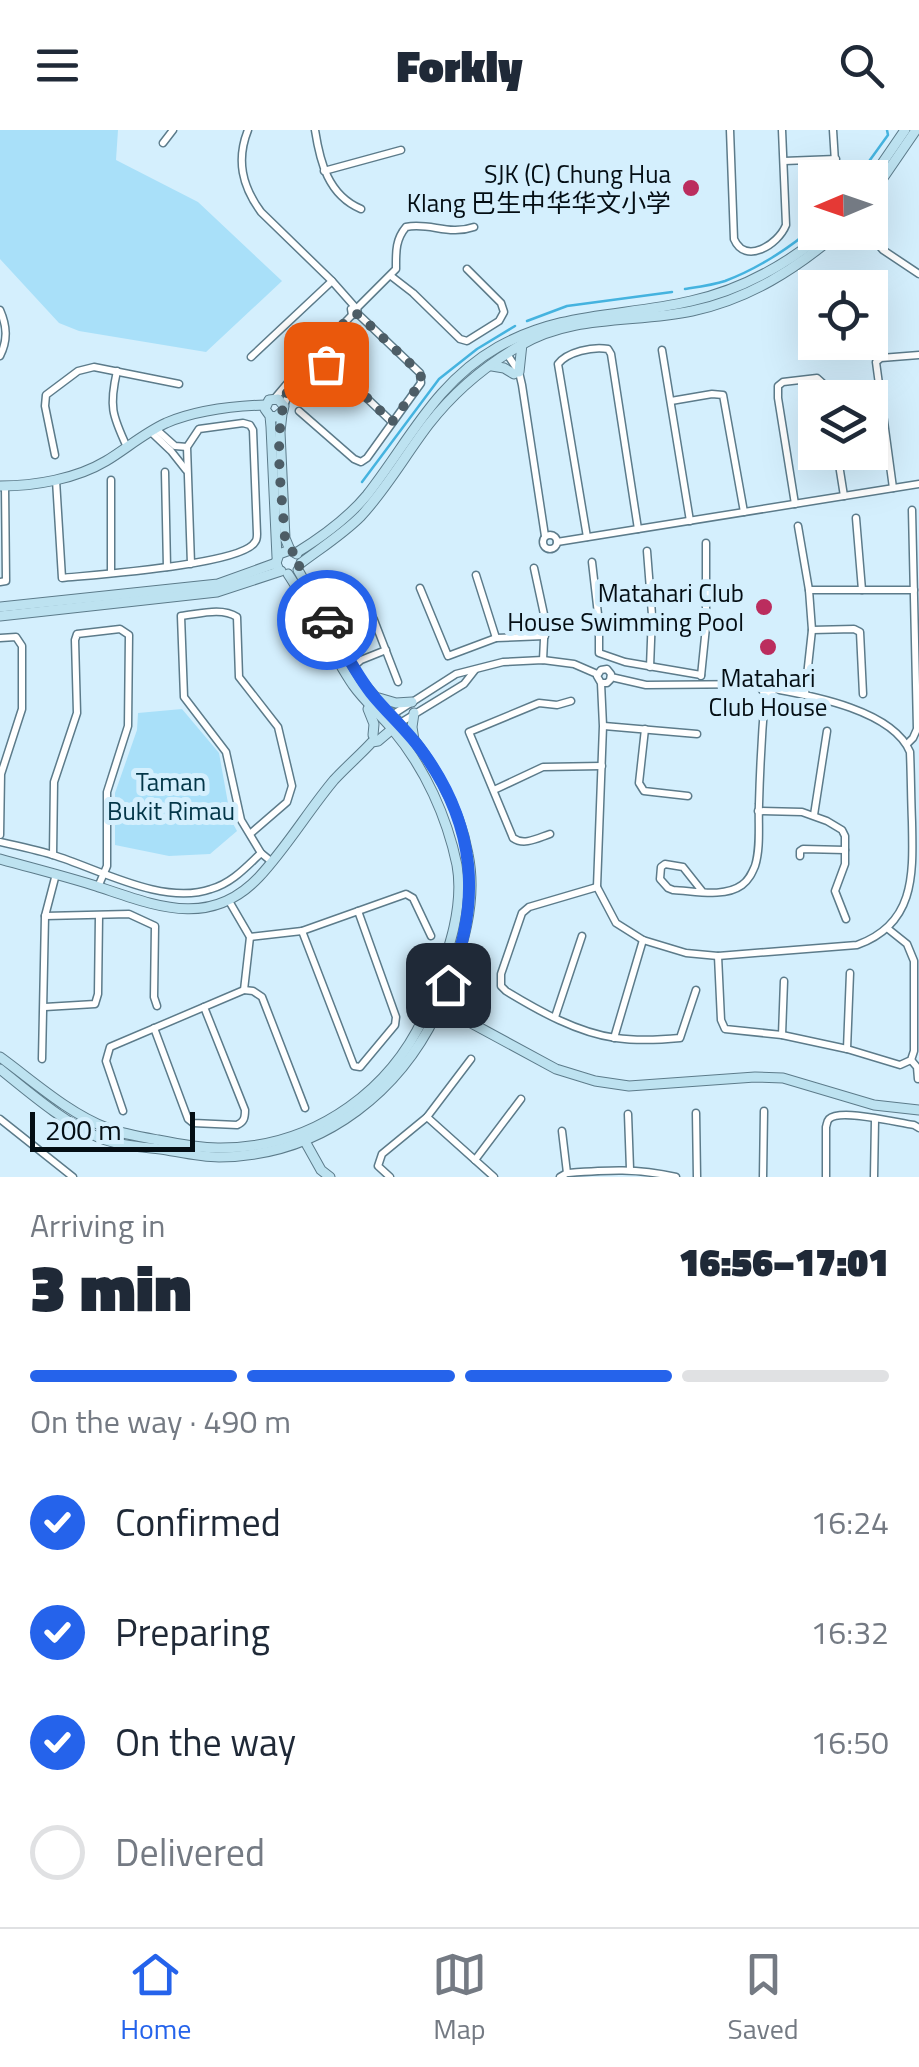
<!DOCTYPE html>
<html lang="en">
<head>
<meta charset="utf-8">
<style>
	:root { --surface:#fff; --page:#f6f6f7; --text:#1f2937; --muted:#747a83; --line:#e0e1e3; --accent:#2563eb }
	body { margin:0; font-family:"Titillium Web","Noto Sans SC",sans-serif; background:var(--page); color:var(--text); height:100vh; display:flex; flex-direction:column; font-size:38px; white-space:nowrap }
	* { box-sizing:border-box; margin:0 }
	p { font-size:32px; color:var(--muted) }
	.icon { flex:none; width:55px; height:55px; fill:none; stroke:currentColor; stroke-width:2; stroke-linecap:round; stroke-linejoin:round }
	.map { position:relative; height:1047px; overflow:hidden }
	.drawer { display:flex; flex-direction:column; background:var(--surface); flex:1 }
	.drawer>* { flex:none }
	.needle { width:65px; rotate:268deg }
	.fabs { position:absolute; left:798px; top:30px; display:grid; gap:20px }
	.fabs a { display:grid; place-items:center; width:90px; height:90px; border-radius:0px; background:var(--surface); box-shadow:0 10px 40px #0002; font-size:50px }
	.scale { position:absolute; left:30px; bottom:25px; width:165px; box-sizing:border-box; padding-left:10px; border:5px solid #040e14; border-top:0; font-size:28px; line-height:35px; white-space:nowrap; color:#040e14; -webkit-text-stroke:8px #d4effd; paint-order:stroke }
	.pin { position:absolute; display:grid; place-items:center; width:85px; height:85px; color:#fff; margin:-42px; border-radius:20px; box-shadow:0 5px 15px #0006 }
	.courier { position:absolute; display:grid; place-items:center; width:100px; height:100px; margin:-50px; border:8px solid #2563eb; border-radius:50%; background:#fff; color:#222; box-shadow:0 2px 12px #0007 }
	.overview em { font-style:normal; font-weight:800 }
	.overview div { display:flex; flex-direction:column-reverse }
	.overview { display:flex; align-items:center; justify-content:space-between; height:170px; padding:0 30px }
	h1 { font-size:65px; font-weight:800; line-height:75px }
	.bar { display:grid; grid-template-columns:repeat(4,1fr); gap:15px 10px; align-content:center; height:120px; padding:0 30px }
	.bar i { height:12px; border-radius:8px; background:var(--line) }
	.bar .on { background:var(--accent) }
	.bar p { grid-column:span 4 }
	ol { padding:0 30px; list-style:none }
	li { display:flex; align-items:center; gap:30px; height:110px }
	li p { margin-inline-start:auto }
	li .icon { padding:10px; border-radius:50%; background:var(--accent); color:#fff; stroke-width:4 }
	li:last-child { color:var(--muted) }
	li i { width:55px; height:55px; border:5px solid var(--line); border-radius:50% }
	header { display:flex; justify-content:space-between; align-items:center; height:130px; padding:0 30px; background:var(--surface); font-size:45px; font-weight:800 }
	.dock { display:flex; justify-content:space-around; align-items:center; height:140px; border-top:2px solid var(--line); background:var(--surface); font-size:28px; color:var(--muted) }
	.dock a { display:grid; justify-items:center; gap:5px }
	.dock .on { color:var(--accent) }
	.map>svg:first-child { display:block }
	.green { fill:#a9e0f9 }
	.lines { fill:none; stroke-linecap:round; stroke-linejoin:round }
	.stream { stroke:#45b3df; stroke-width:2.5 }
	.street-casing { stroke:#5c7b8a; stroke-width:9 }
	.secondary-casing { stroke:#5c7b8a; stroke-width:11 }
	.street { stroke:#fff; stroke-width:6 }
	.secondary { stroke:#bde2f0; stroke-width:9 }
	.done { stroke:#4d5d66; stroke-width:10; stroke-dasharray:0 18 }
	.route { stroke:#2563eb; stroke-width:12 }
	.poi-dot { fill:#bb2d5e; stroke:#d4effd; stroke-width:4 }
	.labels { text-anchor:middle; dominant-baseline:central; stroke-width:10; stroke-linejoin:round; paint-order:stroke }
	.poi-label { font-size:25px; fill:#040e14; stroke:#d4effd; text-anchor:end }
	.park-label { font-size:25px; fill:#033648; stroke:#d4effd }
</style>
</head>
<body>
<header><svg class="icon" aria-label="menu" viewBox="0 0 24 24"><path d="M4 6h16M4 12h16M4 18h16"/></svg>Forkly<svg class="icon" aria-label="search" viewBox="0 0 24 24"><circle cx="10" cy="10" r="6"/><path d="M15 15l6 6"/></svg></header>
<div class="map">
<svg width="919" height="1047" viewBox="0 0 919 1047">
	<rect width="100%" height="100%" fill="#d4effd"/>
	<g class="green">
		<polygon points="0,0 118,0 116,30 198,72 282,151 206,222 79,201 59,193 0,129"/>
		<polygon points="182,579 219,623 231,690 237,701 210,724 169,726 115,715 115,663 137,600 138,583"/>
	</g>
	<g class="lines">
		<g class="stream">
			<polyline points="857,48 888,5 887,0"/>
			<path d="M685,159C698,157 713,155 725,151C757,139 790,118 815,96"/>
			<polyline points="527,191 567,176 672,162"/>
			<polyline points="362,352 439,249 477,219 515,196"/>
		</g>
		<defs>
			<g id="street">
				<path d="M248,0C236,30 242,56 261,82L332,151L355,177"/>
				<path d="M315,0C320,32 328,65 361,79"/>
				<path d="M730,0L734,109C745,135 778,115 786,95L782,0"/>
				<polyline points="833,0 836,48"/>
				<polyline points="163,13 173,0"/>
				<polyline points="784,31 836,29"/>
				<polyline points="324,41 401,20"/>
				<polyline points="867,102 883,120 919,144"/>
				<polyline points="391,146 413,163 460,209 467,211 499,191 504,182 501,173 467,139"/>
				<path d="M357,178L396,139C396,123 395,110 406,97C430,92 448,106 474,97"/>
				<path d="M0,180C7,196 8,210 0,226"/>
				<polyline points="662,220 690,391"/>
				<polyline points="507,224 519,242 522,255 545,406"/>
				<polyline points="251,227 332,151"/>
				<polyline points="326,234 336,239 392,292"/>
				<path d="M117,241C109,276 112,285 127,317"/>
				<polyline points="275,268 297,242 352,185"/>
				<polyline points="671,271 712,264 723,265 744,382"/>
				<polyline points="284,276 293,252"/>
				<polyline points="299,281 354,329 361,332 367,328 421,253 420,243 358,184 352,185 351,179 357,178 358,184"/>
				<polyline points="156,299 175,316 187,317"/>
				<polyline points="151,302 171,321 186,340"/>
				<polyline points="837,322 844,366"/>
				<polyline points="55,325 45,276 46,265 78,241 94,237 179,254"/>
				<polyline points="165,342 167,437"/>
				<path d="M56,350L62,448C92,445 242,435 255,412C257,410 257,407 257,404L253,300L250,295L243,293L199,299L187,317L191,434"/>
				<polyline points="111,350 111,442"/>
				<polyline points="893,358 876,232 881,228 919,225"/>
				<polyline points="795,374 778,268 778,256 783,252 817,248 827,257 829,268"/>
				<polyline points="856,388 862,460"/>
				<polyline points="798,396 809,460 812,500 805,564"/>
				<circle cx="550" cy="412" r="7"/>
				<path d="M587,407L558,234C567,222 593,216 608,219L611,224L638,399"/>
				<polyline points="557,412 919,354"/>
				<polyline points="647,421 652,485 650,537"/>
				<polyline points="592,432 599,493 599,523 625,532 701,545"/>
				<polyline points="534,438 545,489 543,530"/>
				<polyline points="476,445 496,508"/>
				<polyline points="0,452 6,451 5,356"/>
				<polyline points="420,458 448,526 496,508 545,506"/>
				<polyline points="809,460 914,460"/>
				<polyline points="360,462 374,490 398,552"/>
				<polyline points="812,500 854,499 860,502 863,564"/>
				<polyline points="0,508 16,507 22,516 22,579 1,644 0,705"/>
				<polyline points="354,536 361,530 386,520"/>
				<polyline points="701,546 706,497 706,413"/>
				<polyline points="611,547 646,555 761,554"/>
				<path d="M601,553H607L610,550L611,544L607,539L601,540L597,546L601,553L603,596L597,757L616,793L643,810L686,823L718,826L857,815C916,794 913,743 912,692C911,668 911,645 910,622C893,581 814,566 774,559"/>
				<polyline points="392,585 456,544 503,532 543,530 574,534 597,544"/>
				<polyline points="400,593 464,554 475,540"/>
				<polyline points="604,596 697,604"/>
				<polyline points="645,599 639,653 644,661 688,666"/>
				<polyline points="907,614 913,608 917,599 912,380"/>
				<polyline points="494,660 543,637 602,636"/>
				<polyline points="758,681 802,682 827,691 842,700 845,706 845,734 835,761 846,789"/>
				<polyline points="814,685 827,601"/>
				<path d="M250,704L287,672L292,656L278,597L239,547L237,487C222,477 199,484 181,486L184,567L226,622L241,690L261,723L272,732"/>
				<path d="M550,704C538,708 524,716 513,708L469,602L539,573L557,575L571,571"/>
				<path d="M0,712C18,716 36,720 53,725C99,739 163,776 211,759C232,753 246,737 261,723"/>
				<polyline points="53,725 54,652 77,583 75,510 77,504 120,499 129,505 128,596 107,662 107,736 98,757"/>
				<polyline points="800,726 800,721 803,719 845,720"/>
				<path d="M597,757L529,777L522,783L501,844V856L506,861C539,881 578,903 616,908C637,911 659,910 680,908L696,860"/>
				<path d="M702,761L683,737L665,734L661,737L660,749L668,758L673,760C695,761 724,768 742,755C749,750 752,743 755,736C761,717 758,694 759,674C760,637 762,601 765,565L761,558L765,552H769L774,557L773,561L765,565"/>
				<polyline points="229,771 250,807 244,860"/>
				<polyline points="45,786 129,784 155,796 154,867 157,876"/>
				<polyline points="302,801 354,936 360,937 395,895 396,887 358,781"/>
				<polyline points="250,807 302,801 406,764 413,768 431,806"/>
				<polyline points="718,826 721,890 725,899 782,905 847,919 900,935 911,930 914,921 914,831 907,814 887,798"/>
				<polyline points="244,860 253,861 262,867 305,978"/>
				<polyline points="45,877 95,874 98,864 99,786"/>
				<polyline points="555,887 582,806"/>
				<path d="M154,898L188,989L193,993L237,995C244,992 245,988 245,980L204,877"/>
				<polyline points="782,905 784,851"/>
				<polyline points="614,908 643,810"/>
				<polyline points="847,919 850,843"/>
				<polyline points="42,929 45,786 56,744"/>
				<polyline points="911,930 917,937 918,949"/>
				<polyline points="123,981 106,931 110,917 244,860"/>
				<polyline points="696,983 697,1047"/>
				<polyline points="628,984 630,1039"/>
				<polyline points="427,987 494,1047"/>
				<polyline points="0,989 73,1047"/>
				<polyline points="562,1001 567,1043"/>
				<polyline points="475,1030 521,969"/>
				<polyline points="390,1047 378,1036 382,1024 427,987 471,929"/>
				<path d="M560,1047L567,1043C609,1040 635,1038 676,1047"/>
				<polyline points="763,1047 764,981"/>
				<path d="M826,1047V997C827,994 827,991 829,989C840,978 898,993 914,995L919,998"/>
				<polyline points="874,1047 875,990"/>
			</g>
			<g id="secondary">
				<polyline points="870,51 905,0"/>
				<polyline points="870,67 916,0"/>
				<polyline points="492,236 504,238 514,244"/>
				<polyline points="519,242 522,214"/>
				<polyline points="282,284 280,302 285,408 290,420 297,424"/>
				<polyline points="270,286 276,287 283,281 284,276 278,269 269,270 265,279 270,286 271,297 277,427"/>
				<path d="M0,356C35,356 76,349 106,331C126,319 144,303 166,293C197,280 232,276 265,275"/>
				<path d="M296,423C322,407 348,388 367,365C410,310 435,253 498,217C562,181 623,187 691,171C741,160 786,135 826,102"/>
				<path d="M301,433C321,418 343,404 361,386C387,358 406,324 429,294C454,262 486,235 521,215C573,184 636,193 692,181C749,169 796,139 839,102"/>
				<polyline points="278,438 276,433 279,424 290,420"/>
				<polyline points="0,477 218,454 276,433"/>
				<polyline points="0,486 217,462 281,441"/>
				<polyline points="379,568 396,573 412,572"/>
				<polyline points="368,579 374,594 373,605"/>
				<polyline points="414,583 412,597 414,610"/>
				<path d="M0,729C32,738 64,746 96,756C154,775 209,800 259,747C287,717 308,681 334,650C346,637 360,625 372,612L378,611L397,595"/>
				<polyline points="434,878 440,878 460,887 556,939 595,951 629,956 755,947 783,948 874,975 919,980"/>
				<path d="M0,927C33,951 68,983 107,998C123,1004 141,1007 158,1010C178,1014 198,1018 218,1018C315,1019 399,958 432,867C446,827 465,779 457,735C447,687 425,638 393,600C380,584 365,572 353,555C329,519 312,480 288,444"/>
				<path d="M0,939C31,964 63,992 100,1008C120,1016 145,1017 167,1020C184,1023 202,1027 219,1027C324,1026 407,959 445,864C462,820 478,772 468,724C459,675 431,627 398,591C384,576 369,562 358,545C337,511 318,475 298,440"/>
				<polyline points="302,1006 321,1040 330,1047"/>
			</g>
		</defs>
		<use href="#street" class="street-casing"/>
		<use href="#secondary" class="secondary-casing"/>
		<use href="#street" class="street"/>
		<use href="#secondary" class="secondary"/>
	</g>
	<g class="lines">
		<path class="done" d="M326,234L336,238L392,292L422,251L420,243L358,184L352,185C335,203 313,220 298,241C268,282 282,360 285,408L290,420L299,426L300,433L298,440L327,490"/>
		<path class="route" d="M327,490C341,515 354,541 371,563C387,583 407,600 422,621C476,695 482,771 448,855"/>
	</g>
	<g class="poi-dot">
		<circle cx="691" cy="58" r="10"/>
		<circle cx="764" cy="477" r="10"/>
		<circle cx="768" cy="517" r="10"/>
	</g>
	<g class="labels">
		<g class="poi-label">
			<text x="671" y="44">SJK (C) Chung Hua<tspan x="671" dy="29">Klang 巴生中华华文小学</tspan></text>
			<text x="744" y="463">Matahari Club<tspan x="744" dy="29">House Swimming Pool</tspan></text>
			<text x="768" y="548" text-anchor="middle">Matahari<tspan x="768" dy="29">Club House</tspan></text>
		</g>
		<g class="park-label">
			<text x="171" y="652">Taman<tspan x="171" dy="29">Bukit Rimau</tspan></text>
		</g>
	</g>
</svg>
<div class="fabs">
<a><svg class="needle" viewBox="-14 -14 28 28"><path d="M0-13l5 13h-10z" fill="#e53935"/><path d="M0 13l5-13h-10z" fill="#747a83"/></svg></a>
<a><svg class="icon" aria-label="locate" viewBox="0 0 24 24"><circle cx="12" cy="12" r="6"/><path d="M12 2v4M12 18v4M2 12h4M18 12h4"/></svg></a>
<a><svg class="icon" aria-label="layers" viewBox="0 0 24 24"><path d="M12 4l9 5-9 5-9-5zM3 14l9 5 9-5"/></svg></a>
</div>
<div class="scale">200 m</div>
<div class="pin" style="left:326px;top:234px;background:#ea580c"><svg class="icon" aria-label="bag" viewBox="0 0 24 24"><path d="M5 8h14l-1 12H6zM9 8a3 3 0 0 1 6 0"/></svg></div>
<div class="pin" style="left:448px;top:855px;background:#1f2937"><svg class="icon" aria-label="home" viewBox="0 0 24 24"><path d="M3 11l9-7 9 7M6 9v11h12V9"/></svg></div>
<div class="courier" style="left:327px;top:490px"><svg class="icon" aria-label="car" viewBox="0 0 24 24"><path d="M5 17H2v-5l4-1 3-4h7l3 4 3 1v5h-3M9 17h6M6 11h13"/><circle cx="7" cy="17" r="2"/><circle cx="17" cy="17" r="2"/></svg></div>
</div>
<section class="drawer">
<div class="overview"><div><h1>3 min</h1><p>Arriving in</p></div><em>16:56–17:01</em></div>
<div class="bar"><i class="on"></i><i class="on"></i><i class="on"></i><i></i><p>On the way · 490 m</p></div>
<ol>
<li><svg class="icon" aria-label="check" viewBox="0 0 24 24"><path d="M5 12l5 5 9-10"/></svg>Confirmed<p>16:24</p></li>
<li><svg class="icon" aria-label="check" viewBox="0 0 24 24"><path d="M5 12l5 5 9-10"/></svg>Preparing<p>16:32</p></li>
<li><svg class="icon" aria-label="check" viewBox="0 0 24 24"><path d="M5 12l5 5 9-10"/></svg>On the way<p>16:50</p></li>
<li><i></i>Delivered</li>
</ol>
</section>
<nav class="dock">
<a class="on"><svg class="icon" aria-label="home" viewBox="0 0 24 24"><path d="M3 11l9-7 9 7M6 9v11h12V9"/></svg>Home</a>
<a><svg class="icon" aria-label="map" viewBox="0 0 24 24"><path d="M3 6l6-2 6 2 6-2v14l-6 2-6-2-6 2zM9 4v14M15 6v14"/></svg>Map</a>
<a><svg class="icon" aria-label="saved" viewBox="0 0 24 24"><path d="M7 4h10v16l-5-4-5 4z"/></svg>Saved</a>
</nav>
</body>
</html>
